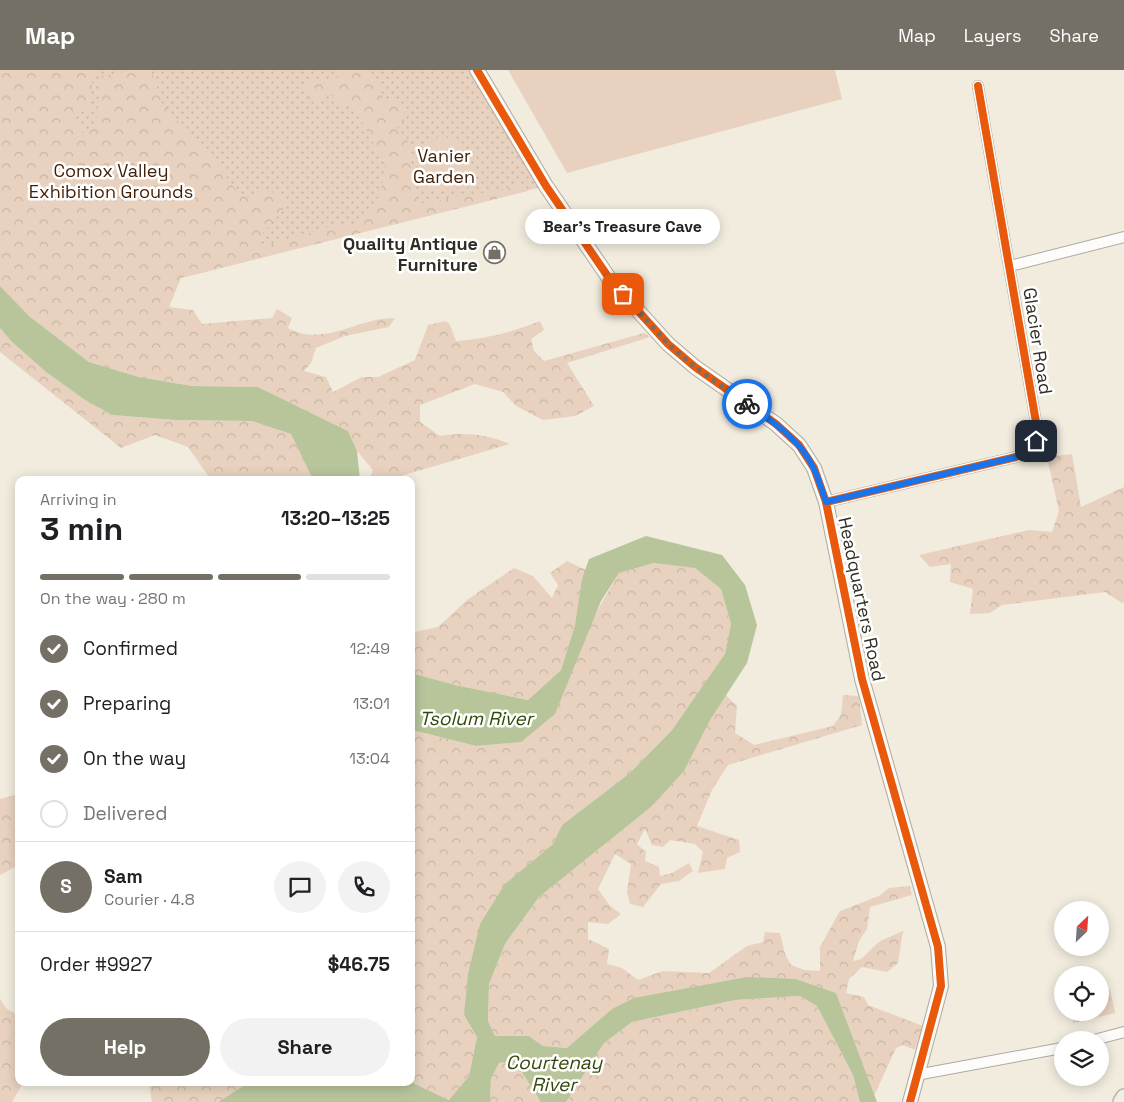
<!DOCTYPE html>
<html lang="en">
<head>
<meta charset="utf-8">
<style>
	:root { --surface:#fff; --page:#f2f2f2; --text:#202124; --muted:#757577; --line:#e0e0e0; --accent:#747065 }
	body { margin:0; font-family:"Space Grotesk",sans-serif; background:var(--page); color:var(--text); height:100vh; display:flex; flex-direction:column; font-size:19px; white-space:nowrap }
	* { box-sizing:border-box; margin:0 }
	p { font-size:16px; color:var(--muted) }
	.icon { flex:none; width:28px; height:28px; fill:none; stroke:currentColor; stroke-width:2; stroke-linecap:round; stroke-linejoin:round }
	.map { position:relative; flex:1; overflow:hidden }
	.drawer { position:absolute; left:15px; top:406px; width:400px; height:610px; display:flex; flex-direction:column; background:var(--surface); border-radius:10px; box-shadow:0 2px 12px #0003 }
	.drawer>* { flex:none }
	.needle { width:32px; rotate:25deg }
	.controls { position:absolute; left:1054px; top:831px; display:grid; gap:10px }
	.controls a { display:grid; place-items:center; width:55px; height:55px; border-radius:50%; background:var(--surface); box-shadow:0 2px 12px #0003; font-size:25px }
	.pin { position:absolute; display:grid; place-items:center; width:42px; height:42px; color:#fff; margin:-21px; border-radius:10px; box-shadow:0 2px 8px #0006 }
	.courier { position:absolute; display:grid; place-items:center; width:50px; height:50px; margin:-25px; border:4px solid #1a73e8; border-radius:50%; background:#fff; color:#222; box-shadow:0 1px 6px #0007 }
	.bubble { position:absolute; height:35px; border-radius:18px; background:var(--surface); box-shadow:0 2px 12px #0003; font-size:16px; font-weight:800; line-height:35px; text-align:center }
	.overview em { font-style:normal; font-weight:800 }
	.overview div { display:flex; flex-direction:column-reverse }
	.overview { display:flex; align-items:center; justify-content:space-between; height:85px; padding:0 25px }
	h1 { font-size:32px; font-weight:800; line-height:38px }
	.bar { display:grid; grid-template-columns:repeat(4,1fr); gap:8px 5px; align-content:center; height:60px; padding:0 25px }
	.bar i { height:6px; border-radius:4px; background:var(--line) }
	.bar .active { background:var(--accent) }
	.bar p { grid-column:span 4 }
	.line { display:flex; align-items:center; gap:12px; padding:0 25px; border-top:1px solid var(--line) }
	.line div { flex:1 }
	.round { display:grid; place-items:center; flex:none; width:52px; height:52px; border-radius:26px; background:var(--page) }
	ol { padding:0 25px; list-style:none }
	li { display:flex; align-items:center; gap:15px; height:55px }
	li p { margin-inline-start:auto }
	li .icon { padding:5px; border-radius:50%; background:var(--accent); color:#fff; stroke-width:4 }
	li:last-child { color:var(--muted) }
	li i { width:28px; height:28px; border:2px solid var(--line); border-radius:50% }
	.primary-button { display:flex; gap:10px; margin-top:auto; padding:10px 25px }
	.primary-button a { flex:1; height:58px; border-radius:30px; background:var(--accent); color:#fff; font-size:20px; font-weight:800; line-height:58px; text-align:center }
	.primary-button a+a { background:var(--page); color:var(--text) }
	header { display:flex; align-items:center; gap:30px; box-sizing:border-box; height:70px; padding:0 25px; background:var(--accent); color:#fff }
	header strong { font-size:24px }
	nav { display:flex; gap:28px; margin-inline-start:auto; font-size:18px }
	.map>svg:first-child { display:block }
	.grass { fill:url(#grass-dots) }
	.forest { fill:url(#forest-crowns) }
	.garden { fill:#e8d2bf }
	.water { fill:#b8c59b }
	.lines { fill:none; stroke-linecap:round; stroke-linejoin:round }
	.street-casing { stroke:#aeaaa0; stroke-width:12 }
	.secondary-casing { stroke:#aeaaa0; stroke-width:16 }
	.primary-casing { stroke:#bbb8a8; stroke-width:18 }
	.street { stroke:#fdfcfa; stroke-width:10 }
	.secondary { stroke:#f7f6f1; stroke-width:14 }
	.primary { stroke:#f0efe8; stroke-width:15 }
	.cycleway-casing { stroke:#fff; stroke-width:11 }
	.cycleway { stroke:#e8590c; stroke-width:8 }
	.done { stroke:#747065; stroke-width:5; stroke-dasharray:0 9 }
	.route { stroke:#1a73e8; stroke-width:6 }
	.labels { text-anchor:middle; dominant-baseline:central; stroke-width:5; stroke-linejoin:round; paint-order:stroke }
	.park-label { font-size:18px; fill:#421f05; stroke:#fff }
	.poi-label { font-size:18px; font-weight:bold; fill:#312d24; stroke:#fff; text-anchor:end }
	.street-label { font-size:18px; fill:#312d24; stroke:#fff }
	.water-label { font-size:19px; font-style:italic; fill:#344809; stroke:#fff }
</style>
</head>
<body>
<header>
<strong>Map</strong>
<nav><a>Map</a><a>Layers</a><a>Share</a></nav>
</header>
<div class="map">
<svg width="1124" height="1032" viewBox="0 0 1124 1032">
	<defs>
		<pattern id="grass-dots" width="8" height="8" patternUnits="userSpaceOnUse" patternTransform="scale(1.25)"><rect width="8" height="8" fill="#e8d2bf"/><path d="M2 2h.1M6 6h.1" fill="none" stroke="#c7b5a4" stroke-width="1.8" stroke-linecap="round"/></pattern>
		<pattern id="forest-crowns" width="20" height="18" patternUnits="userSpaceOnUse" patternTransform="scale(1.25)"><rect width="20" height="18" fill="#e8d2bf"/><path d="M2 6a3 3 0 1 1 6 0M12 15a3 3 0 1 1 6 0" fill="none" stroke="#c7b5a4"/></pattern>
	</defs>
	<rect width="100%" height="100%" fill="#f1ecde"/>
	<polygon class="grass" points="0,0 477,0 546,116 29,246 0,216"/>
	<g class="forest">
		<path d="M0,0H94L89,39L75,41L70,47L86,66L96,53L102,6L135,0H151L162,33L222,101L238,123L254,130L261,119L279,124L288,134L256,171L260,178L335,155L352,156L362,149L380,126L385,95L353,35L343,36L335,27L328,25L315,34L309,28L306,16L315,9L327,11L339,7L336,0H368C377,6 383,20 383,31L392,30L403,37L404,51L397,58L408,72L418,134L522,116L528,121L181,208L169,237L193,240L202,254L272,248L277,239L292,248L288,258C322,278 360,247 395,248L389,257L345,266L316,278L311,293L304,301L326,307L333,322L362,307H378L415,290L428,255L446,251L450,255L456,271C485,269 513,262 540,251L544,260L531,269L534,281L544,291L644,263L650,267L567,293L594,336L575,346L543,350L516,336L503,322L475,314L420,335V352L440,366C466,362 485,364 510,374L394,408L369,410L373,400L357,381L348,361L258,317L192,316L139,307L89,292L29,246L0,216Z"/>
		<polygon points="0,258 11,271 46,302 85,330 112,345 175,350 252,351 291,364 313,410 211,410 188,377 155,365 121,378 0,282"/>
		<polygon points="1072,384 1081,437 1124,417 1124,531 1122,533 1105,522 1002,535 990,543 970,544 973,519 950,512 951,494 930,497 919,485 1029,460 1052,462 1059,441 1047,387"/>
		<polygon points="567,491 586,500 575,555 561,600 528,630 455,615 411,603 411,559 415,562 438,557 467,530 514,498 533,506 552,528 558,515 550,503"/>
		<polygon points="654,493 694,497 721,519 731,554 725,585 672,660 630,703 562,755 553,774 505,814 464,945 477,967 469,1006 450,1030 411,1012 411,660 476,676 521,672 619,503"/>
		<polygon points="726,625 737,636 735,663 754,675 833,656 841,645 843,625 859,626 862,655 728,695 712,720 697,756 739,770 740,782 727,788 725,799 698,803 703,782 695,774 670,770 663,777 652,775 645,759 637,774 646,782 645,791 659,797 660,806 672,803 689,793 693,801 679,811 661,814 643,837 630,834 627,822 631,794 615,784 598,819 610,836 621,844 608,854 588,852 588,869 609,879 607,894 622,898 638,910 663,901 709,903 747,876 763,872 765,862 780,863 785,884 791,895 805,900 820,901 820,877 840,841 879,826 889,818 910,816 912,825 870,837 867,859 859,871 853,891 861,889 880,871 903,861 898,893 887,902 862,897 849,909 846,923 864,927 868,935 923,956 915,980 903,975 896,978 874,1026 836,923 796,909 612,939 568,978 543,976 529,966 495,966 488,951 489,914 505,874 539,827 651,737"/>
		<polygon points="19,724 19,797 15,797 0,805 0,729"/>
		<polygon points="1110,919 1115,943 1073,953 1073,943 1100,942 1100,923"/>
		<polygon points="800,926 817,936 853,1005 860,1032 566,1032 604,973 632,952 735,930"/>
		<polygon points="0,929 7,939 19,946 19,1012 23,1013 12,1032 0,1032"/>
		<polygon points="506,992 521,1001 541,1032 490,1032 491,1009 499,993"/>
		<polygon points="149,1013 250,1013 218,1032 152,1032"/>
	</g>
	<g class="garden">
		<polygon points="508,0 835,0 842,29 567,103"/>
		<polygon points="451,66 452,72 462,72 463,91 476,102 476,117 427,119 424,79 438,67 441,67 442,71"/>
	</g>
	<g class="water">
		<polygon points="0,216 29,246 89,292 139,307 192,316 258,317 348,361 357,381 360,410 313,410 291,364 252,351 175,350 112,345 85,330 46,302 11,271 0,258"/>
		<polygon points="646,466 722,485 745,515 757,555 747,593 710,650 684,701 651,737 539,827 505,874 489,914 488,951 495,966 529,966 543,976 567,978 612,939 634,928 747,907 796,909 836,923 877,1032 860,1032 853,1005 817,936 800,926 735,930 632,952 604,973 566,1032 541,1032 521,1001 506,992 499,993 491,1009 490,1032 218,1032 250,1012 411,1012 449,1030 469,1006 477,967 464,945 468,904 480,854 505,814 553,774 562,755 630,703 672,660 725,584 731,554 721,519 695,498 654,493 619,503 601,531 555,644 521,672 476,676 412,660 411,603 455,615 528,630 561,600 575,555 582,509 589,489"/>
	</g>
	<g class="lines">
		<defs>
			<g id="street">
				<polyline points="1010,196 1124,167"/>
				<path d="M826,432L1016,387C1029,379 1036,374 1037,358L978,16"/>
				<polyline points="1094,970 1124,962"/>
				<polyline points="916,1005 1062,978"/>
			</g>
			<polyline id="secondary" points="477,0 546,116 611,211 668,274 695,297 776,354 799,375 814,398 826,432 862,609 938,877 941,916 910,1032"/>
			<polyline id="primary" points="1121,1032 1124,1027"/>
		</defs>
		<use href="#street" class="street-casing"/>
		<use href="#secondary" class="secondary-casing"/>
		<use href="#primary" class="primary-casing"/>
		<use href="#street" class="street"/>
		<use href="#secondary" class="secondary"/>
		<use href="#primary" class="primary"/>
		<defs>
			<g id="cycleway">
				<polyline points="477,0 546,116 611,211 668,274 695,297 776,354 799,375 814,398 826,432 862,609 938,877 941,916 910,1032"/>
				<path d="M826,432L1016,387C1029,379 1036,374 1037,358L978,16"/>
			</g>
		</defs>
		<use href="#cycleway" class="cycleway-casing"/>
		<use href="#cycleway" class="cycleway"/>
	</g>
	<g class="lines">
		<polyline class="done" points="623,224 668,274 695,297 747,334"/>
		<path class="route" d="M747,334C772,351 801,370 814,399C819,410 822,421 826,432L1016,387L1028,380L1036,371"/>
	</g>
	<defs>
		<symbol id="shop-ring" viewBox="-11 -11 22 22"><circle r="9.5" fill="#fff" stroke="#747065" stroke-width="1.5"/><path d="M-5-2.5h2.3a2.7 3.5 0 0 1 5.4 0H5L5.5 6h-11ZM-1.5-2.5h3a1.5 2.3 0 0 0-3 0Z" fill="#747065"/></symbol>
	</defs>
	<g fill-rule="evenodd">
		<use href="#shop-ring" x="482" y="170" width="25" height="25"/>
	</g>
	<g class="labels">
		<g class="park-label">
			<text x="444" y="85">Vanier<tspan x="444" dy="21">Garden</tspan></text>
			<text x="111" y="100">Comox Valley<tspan x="111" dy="21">Exhibition Grounds</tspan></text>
		</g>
		<g class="poi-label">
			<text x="478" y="173">Quality Antique<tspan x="478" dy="21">Furniture</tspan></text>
		</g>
		<g class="street-label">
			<text transform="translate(1038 271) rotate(81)">Glacier Road</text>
			<text transform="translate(862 529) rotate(78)">Headquarters Road</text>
		</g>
		<g class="water-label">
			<text x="476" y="648">Tsolum River</text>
			<text x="554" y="992">Courtenay<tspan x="554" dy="22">River</tspan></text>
		</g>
	</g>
</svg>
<div class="controls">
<a><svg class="needle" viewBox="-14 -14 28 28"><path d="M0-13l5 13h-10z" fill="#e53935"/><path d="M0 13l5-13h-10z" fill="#757577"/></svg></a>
<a><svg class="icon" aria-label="locate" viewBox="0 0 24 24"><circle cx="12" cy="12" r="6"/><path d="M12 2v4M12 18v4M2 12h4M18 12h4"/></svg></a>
<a><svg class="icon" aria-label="layers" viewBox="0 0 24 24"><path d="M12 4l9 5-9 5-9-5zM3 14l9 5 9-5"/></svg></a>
</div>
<div class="pin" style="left:623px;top:224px;background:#ea580c"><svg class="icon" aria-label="bag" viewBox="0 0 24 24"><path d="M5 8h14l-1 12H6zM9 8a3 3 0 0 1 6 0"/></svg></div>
<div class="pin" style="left:1036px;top:371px;background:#1f2937"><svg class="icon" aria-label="home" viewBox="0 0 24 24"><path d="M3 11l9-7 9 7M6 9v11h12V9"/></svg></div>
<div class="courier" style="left:747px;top:334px"><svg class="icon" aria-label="bike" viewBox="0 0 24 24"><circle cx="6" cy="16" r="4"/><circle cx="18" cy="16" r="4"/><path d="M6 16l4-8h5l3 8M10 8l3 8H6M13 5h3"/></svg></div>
<div class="bubble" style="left:525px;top:139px;width:195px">Bear's Treasure Cave</div>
<section class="drawer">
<div class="overview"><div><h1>3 min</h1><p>Arriving in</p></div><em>13:20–13:25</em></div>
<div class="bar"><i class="active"></i><i class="active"></i><i class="active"></i><i></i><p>On the way · 280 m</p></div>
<ol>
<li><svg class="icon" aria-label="check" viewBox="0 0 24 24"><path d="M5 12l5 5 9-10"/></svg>Confirmed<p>12:49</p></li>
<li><svg class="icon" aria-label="check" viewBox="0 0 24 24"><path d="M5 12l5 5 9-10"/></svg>Preparing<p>13:01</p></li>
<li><svg class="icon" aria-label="check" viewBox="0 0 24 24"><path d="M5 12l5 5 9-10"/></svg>On the way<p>13:04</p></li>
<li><i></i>Delivered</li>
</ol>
<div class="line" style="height:90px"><b class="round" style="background:var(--accent);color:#fff">S</b><div><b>Sam</b><p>Courier · 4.8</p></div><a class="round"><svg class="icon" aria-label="chat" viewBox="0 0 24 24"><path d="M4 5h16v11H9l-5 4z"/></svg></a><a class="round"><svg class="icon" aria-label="phone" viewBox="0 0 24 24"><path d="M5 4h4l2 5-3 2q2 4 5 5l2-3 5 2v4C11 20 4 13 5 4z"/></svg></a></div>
<div class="line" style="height:65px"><div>Order #9927</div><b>$46.75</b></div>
<div class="primary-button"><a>Help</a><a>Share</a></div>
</section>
</div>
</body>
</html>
